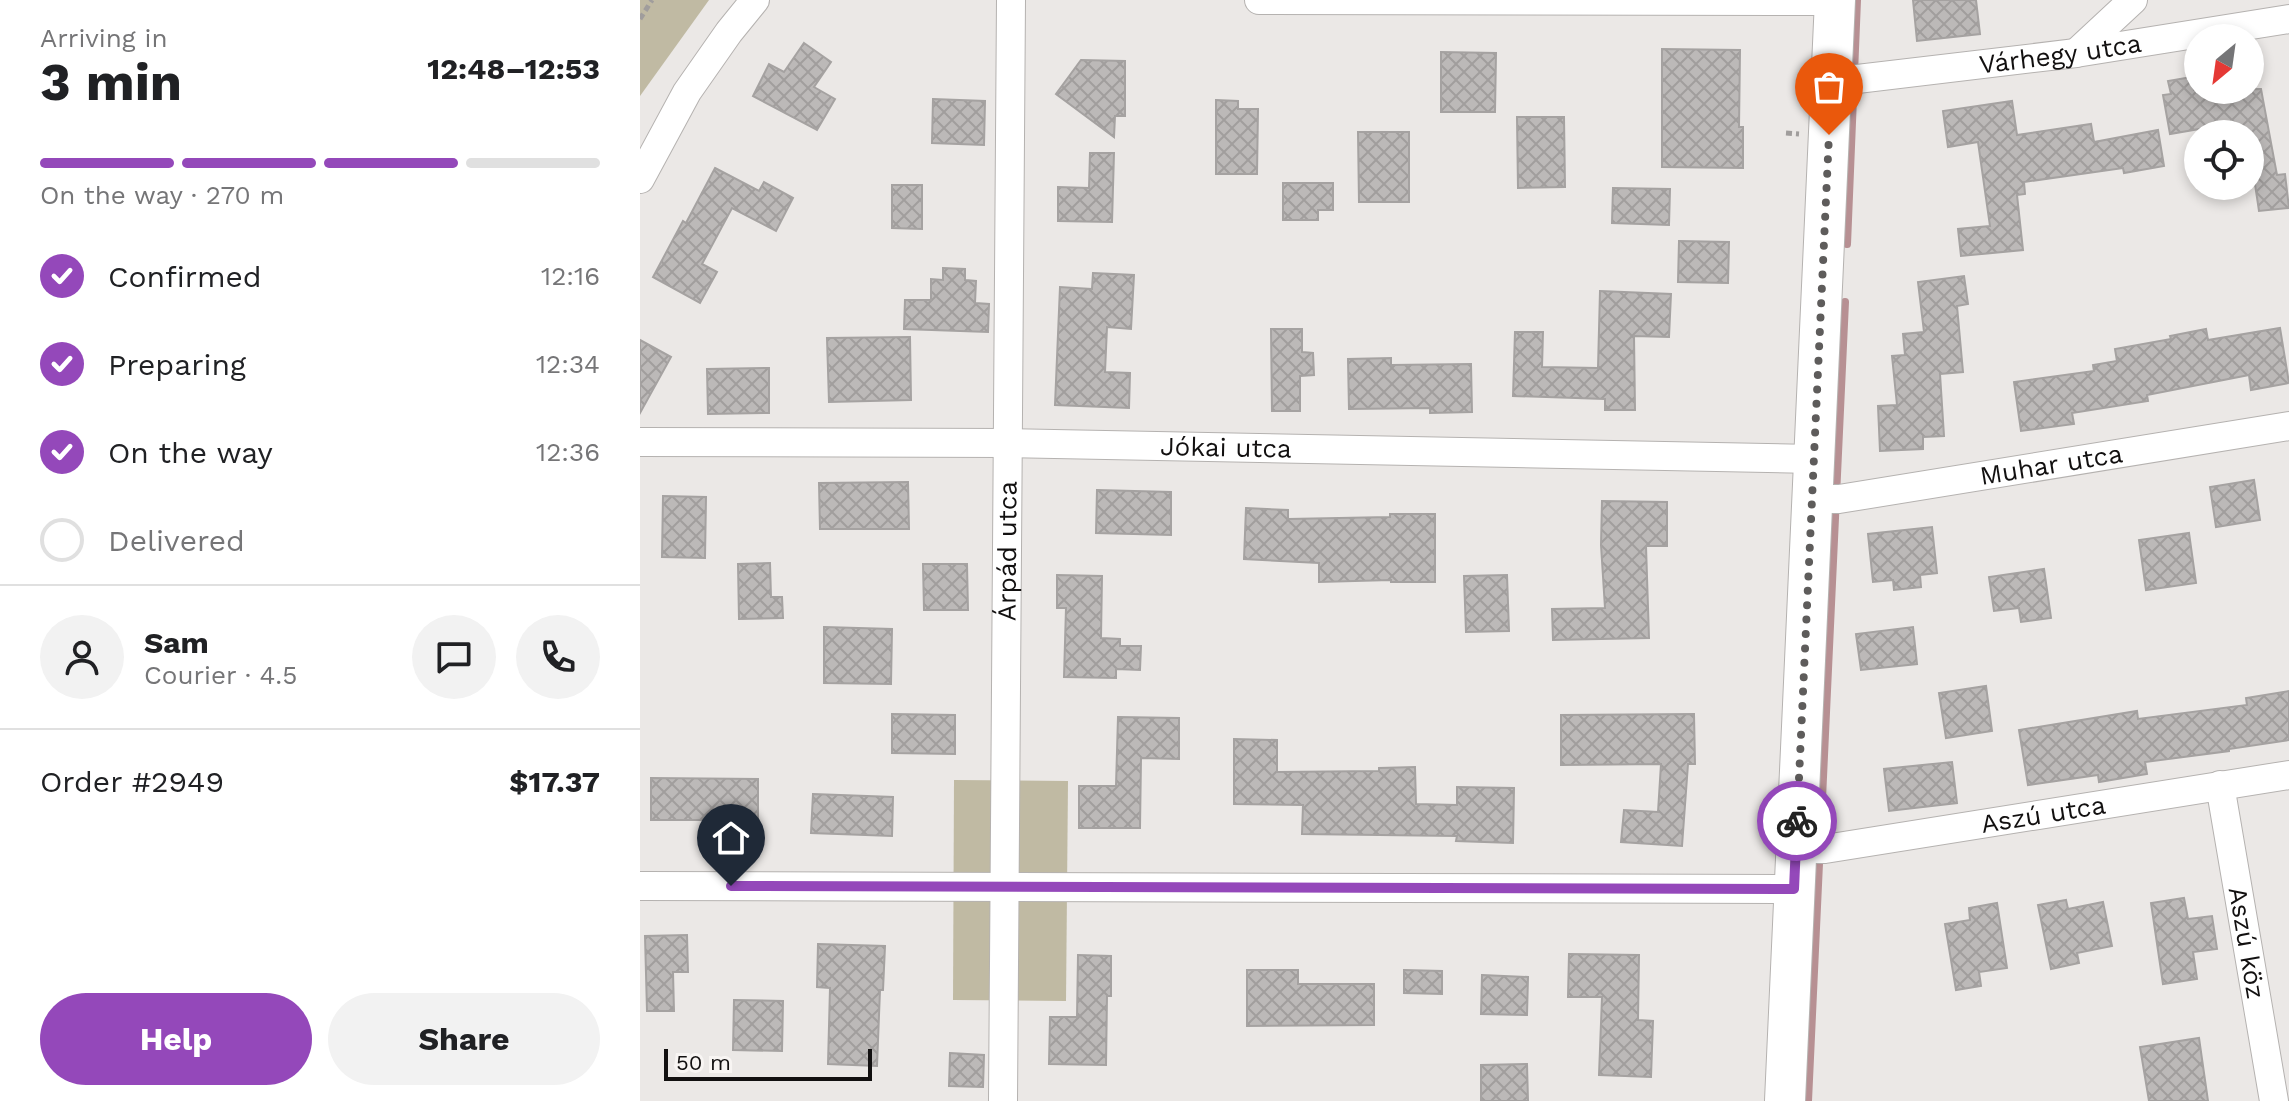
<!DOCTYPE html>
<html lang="en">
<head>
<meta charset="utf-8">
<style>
	:root { --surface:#fff; --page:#f2f2f2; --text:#202124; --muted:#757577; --line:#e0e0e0; --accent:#9448ba }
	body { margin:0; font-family:"Work Sans",sans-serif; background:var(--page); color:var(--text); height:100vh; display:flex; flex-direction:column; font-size:30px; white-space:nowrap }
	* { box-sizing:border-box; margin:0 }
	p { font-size:26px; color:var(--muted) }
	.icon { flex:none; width:44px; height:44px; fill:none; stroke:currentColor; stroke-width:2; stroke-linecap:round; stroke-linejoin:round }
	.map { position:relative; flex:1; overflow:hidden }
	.panel { display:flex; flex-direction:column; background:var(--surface); width:640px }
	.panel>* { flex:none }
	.needle { width:52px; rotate:209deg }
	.fabs { position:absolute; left:1544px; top:24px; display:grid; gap:16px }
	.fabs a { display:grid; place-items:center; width:80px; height:80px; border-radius:50%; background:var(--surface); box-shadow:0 4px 12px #0003; font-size:40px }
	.scale { position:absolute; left:24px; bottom:20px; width:208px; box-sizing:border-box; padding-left:8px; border:4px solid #121010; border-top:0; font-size:22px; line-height:28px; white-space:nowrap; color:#121010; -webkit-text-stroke:6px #f8f5f3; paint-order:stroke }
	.pin { position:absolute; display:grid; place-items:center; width:68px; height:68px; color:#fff; margin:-82px -34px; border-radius:50% 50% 50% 0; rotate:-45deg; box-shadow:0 0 8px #0007 }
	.pin .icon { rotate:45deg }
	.courier { position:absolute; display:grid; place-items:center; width:80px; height:80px; margin:-40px; border:6px solid #9448ba; border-radius:50%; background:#fff; color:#222; box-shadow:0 2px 10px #0007 }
	.headline em { font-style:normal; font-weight:700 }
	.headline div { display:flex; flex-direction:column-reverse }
	.headline { display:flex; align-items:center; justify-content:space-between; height:136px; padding:0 40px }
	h1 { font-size:52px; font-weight:700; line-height:60px }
	.bar { display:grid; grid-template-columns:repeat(4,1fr); gap:12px 8px; align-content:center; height:96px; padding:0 40px }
	.bar i { height:10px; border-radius:6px; background:var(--line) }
	.bar .active { background:var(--accent) }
	.bar p { grid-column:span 4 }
	.line { display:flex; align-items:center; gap:20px; padding:0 40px; border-top:2px solid var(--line) }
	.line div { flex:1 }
	.round { display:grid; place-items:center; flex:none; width:84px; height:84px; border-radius:42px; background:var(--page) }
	ol { padding:0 40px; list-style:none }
	li { display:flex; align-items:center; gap:24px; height:88px }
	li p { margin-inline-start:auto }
	li .icon { padding:8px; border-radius:50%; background:var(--accent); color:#fff; stroke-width:4 }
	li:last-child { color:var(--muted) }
	li i { width:44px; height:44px; border:4px solid var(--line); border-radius:50% }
	.action { display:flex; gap:16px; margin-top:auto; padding:16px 40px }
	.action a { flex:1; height:92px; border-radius:48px; background:var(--accent); color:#fff; font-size:32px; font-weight:700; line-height:92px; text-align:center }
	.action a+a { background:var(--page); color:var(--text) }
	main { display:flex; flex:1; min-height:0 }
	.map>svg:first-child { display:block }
	.green { fill:#c0baa3 }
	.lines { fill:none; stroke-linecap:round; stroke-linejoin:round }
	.stream { stroke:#b79093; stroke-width:8 }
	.building { fill:url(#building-cross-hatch); stroke:#a5a2a1; stroke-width:2 }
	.street-casing { stroke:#b5b2b0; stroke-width:30 }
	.secondary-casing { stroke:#b5b2b0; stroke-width:42 }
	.path { stroke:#a09d9c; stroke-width:5; stroke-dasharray:6 4; stroke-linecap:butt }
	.street { stroke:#fff; stroke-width:28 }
	.secondary { stroke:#fff; stroke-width:40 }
	.done { stroke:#5e5c5b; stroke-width:8; stroke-dasharray:0 14.4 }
	.route { stroke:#9448ba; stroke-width:10 }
	.labels { text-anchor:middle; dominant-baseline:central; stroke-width:7; stroke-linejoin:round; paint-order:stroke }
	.street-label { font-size:26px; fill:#121010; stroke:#f8f5f3 }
</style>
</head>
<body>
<main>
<section class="panel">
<div class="headline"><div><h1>3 min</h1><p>Arriving in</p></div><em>12:48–12:53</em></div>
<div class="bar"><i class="active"></i><i class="active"></i><i class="active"></i><i></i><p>On the way · 270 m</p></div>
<ol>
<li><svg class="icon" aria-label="check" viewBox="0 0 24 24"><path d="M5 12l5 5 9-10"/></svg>Confirmed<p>12:16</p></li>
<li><svg class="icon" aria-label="check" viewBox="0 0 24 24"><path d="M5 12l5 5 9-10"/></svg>Preparing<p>12:34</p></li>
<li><svg class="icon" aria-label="check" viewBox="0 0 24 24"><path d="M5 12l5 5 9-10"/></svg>On the way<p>12:36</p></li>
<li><i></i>Delivered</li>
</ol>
<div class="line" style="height:144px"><a class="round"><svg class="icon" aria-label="person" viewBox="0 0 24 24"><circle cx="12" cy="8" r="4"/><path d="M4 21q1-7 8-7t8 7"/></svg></a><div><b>Sam</b><p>Courier · 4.5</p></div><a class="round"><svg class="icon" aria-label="chat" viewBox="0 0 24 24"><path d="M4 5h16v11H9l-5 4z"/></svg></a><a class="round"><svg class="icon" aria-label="phone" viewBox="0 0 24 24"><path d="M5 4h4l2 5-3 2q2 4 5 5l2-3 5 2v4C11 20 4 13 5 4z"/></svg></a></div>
<div class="line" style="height:104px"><div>Order #2949</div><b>$17.37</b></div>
<div class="action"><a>Help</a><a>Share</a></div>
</section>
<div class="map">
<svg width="1649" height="1101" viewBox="0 0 1649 1101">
	<defs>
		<pattern id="building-cross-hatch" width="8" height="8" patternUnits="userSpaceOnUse" patternTransform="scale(2)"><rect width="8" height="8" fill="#bcb9b8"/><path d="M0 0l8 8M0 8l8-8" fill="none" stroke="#a19e9d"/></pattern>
	</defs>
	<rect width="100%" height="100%" fill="#ebe8e6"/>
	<g class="green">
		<polygon points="0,0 69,0 0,96"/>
		<polygon points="314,780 428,781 426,1001 313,1000"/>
	</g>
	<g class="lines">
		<g class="stream">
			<polyline points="1207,244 1217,0"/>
			<polyline points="1168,1101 1205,302"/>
		</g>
	</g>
	<g class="building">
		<polygon points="1273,0 1336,0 1340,34 1277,41"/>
		<polygon points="164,43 191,62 174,87 195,99 177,130 113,96 129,64 144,72"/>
		<polygon points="1022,49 1100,50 1099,127 1103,127 1103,168 1022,167"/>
		<polygon points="801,52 856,53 855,112 801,112"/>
		<polygon points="441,60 485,61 485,116 475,116 474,137 416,94"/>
		<polygon points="1552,77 1554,90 1621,89 1637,175 1645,174 1649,208 1619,211 1610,151 1610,134 1572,134 1571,127 1530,134 1523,95 1531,94 1528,81"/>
		<polygon points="293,99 345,101 344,145 292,143"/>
		<polygon points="576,100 598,101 598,109 618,109 617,174 576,174"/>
		<polygon points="1372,101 1377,135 1451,124 1454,142 1518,130 1524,166 1484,173 1483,168 1384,182 1385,194 1377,195 1383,250 1321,256 1318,229 1350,226 1338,142 1308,147 1303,111"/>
		<polygon points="877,117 924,117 925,187 878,188"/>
		<polygon points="718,132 769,132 769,202 719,202"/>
		<polygon points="450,153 474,153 472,222 418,221 418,187 449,188"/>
		<polygon points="75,168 119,191 124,182 153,198 136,231 92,208 62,264 77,272 60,303 13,277 43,221 46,223"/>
		<polygon points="643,183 693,183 693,210 678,210 678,220 643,220"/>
		<polygon points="252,185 282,185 282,229 252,228"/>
		<polygon points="973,188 1030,189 1029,225 972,223"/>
		<polygon points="1039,241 1089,242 1088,283 1038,282"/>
		<polygon points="303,268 325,269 325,280 336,281 335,303 349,304 348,332 264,329 265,300 291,300 291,279 303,280"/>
		<polygon points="453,273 494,275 491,329 467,327 465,372 490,373 489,408 415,405 420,287 452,289"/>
		<polygon points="1324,276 1328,304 1317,306 1323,372 1300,374 1304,436 1283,437 1283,449 1240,451 1238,406 1257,405 1252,356 1265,355 1263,334 1284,332 1278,282"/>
		<polygon points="960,291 1031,294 1029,337 994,336 995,410 965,410 965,399 873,396 875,332 903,332 902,367 958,368"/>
		<polygon points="1640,328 1649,383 1611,390 1609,375 1507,395 1508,401 1432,413 1434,424 1381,431 1374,382 1454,371 1453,365 1477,361 1475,349 1531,339 1530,336 1566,329 1568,340"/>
		<polygon points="631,329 662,329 662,352 673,353 674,375 660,376 660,411 632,411"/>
		<polygon points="270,337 271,400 189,402 187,338"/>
		<polygon points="0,340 31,357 0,413"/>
		<polygon points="751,358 751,365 831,364 832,412 790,413 790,408 709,409 708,359"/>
		<polygon points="129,368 129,413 68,414 67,369"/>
		<polygon points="1614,480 1620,520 1576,527 1570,487"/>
		<polygon points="268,482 269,529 180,529 179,483"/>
		<polygon points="457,490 531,492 531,535 456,533"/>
		<polygon points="23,496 66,497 65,558 22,557"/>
		<polygon points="962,501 1027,502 1027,546 1006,546 1009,638 913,640 912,609 965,608 961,545"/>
		<polygon points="606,508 648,510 648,519 750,517 750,514 795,514 795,582 751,582 751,580 679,582 679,563 604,559"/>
		<polygon points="1292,527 1297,573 1280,575 1281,587 1254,590 1253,580 1233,582 1228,534"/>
		<polygon points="1549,533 1556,583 1506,590 1499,540"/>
		<polygon points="130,563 131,597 142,597 143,618 99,619 98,564"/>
		<polygon points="283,564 327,564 328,610 284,610"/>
		<polygon points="1404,569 1411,618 1381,622 1379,608 1354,611 1349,577"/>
		<polygon points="417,575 462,576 461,638 480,639 480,646 501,646 500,670 476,669 476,678 424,677 426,608 417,608"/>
		<polygon points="867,575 869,631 826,632 824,576"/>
		<polygon points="184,627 252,629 251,684 184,683"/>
		<polygon points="1273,627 1277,664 1221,670 1216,634"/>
		<polygon points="1346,686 1352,731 1306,738 1299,693"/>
		<polygon points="1649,691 1649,740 1589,749 1589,751 1505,762 1507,774 1459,782 1458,775 1388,785 1379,730 1497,711 1498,719 1607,705 1606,698"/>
		<polygon points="252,714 315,715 315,754 252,753"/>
		<polygon points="1054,714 1055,764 1048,764 1042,846 981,842 984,810 1018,812 1021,764 921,765 921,715"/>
		<polygon points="478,717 539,718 539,759 501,758 500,828 439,828 439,786 476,786"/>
		<polygon points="594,739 637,740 637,772 739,771 739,768 775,767 776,804 817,805 817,787 874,788 873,843 816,841 817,836 662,834 663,805 594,804"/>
		<polygon points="1312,762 1317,803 1249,811 1244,769"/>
		<polygon points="11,778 118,779 118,832 70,832 70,820 11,820"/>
		<polygon points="173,794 253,797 252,836 171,833"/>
		<polygon points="1544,898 1548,919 1572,916 1577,949 1553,952 1557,979 1523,984 1511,903"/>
		<polygon points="1426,900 1428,909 1463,902 1472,946 1437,953 1439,963 1411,969 1398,905"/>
		<polygon points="1357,903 1367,968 1339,972 1341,986 1316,990 1305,924 1330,920 1329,908"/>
		<polygon points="47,935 48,972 33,972 34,1011 7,1011 5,936"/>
		<polygon points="178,944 245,946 243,990 240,990 237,1066 188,1064 190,988 177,987"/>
		<polygon points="929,954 999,955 998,1020 1013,1021 1011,1077 959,1075 962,997 928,997"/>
		<polygon points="438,955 471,956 471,996 467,996 466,1065 409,1064 410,1017 437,1017"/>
		<polygon points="607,970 658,970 658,984 734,984 734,1025 607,1026"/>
		<polygon points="764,970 802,971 802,994 764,993"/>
		<polygon points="842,975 888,977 887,1015 841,1014"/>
		<polygon points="94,1000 143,1001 142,1051 93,1050"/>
		<polygon points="1559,1038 1568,1101 1509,1101 1500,1047"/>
		<polygon points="310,1053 344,1055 343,1087 309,1086"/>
		<polygon points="887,1064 888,1101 841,1101 841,1065"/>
	</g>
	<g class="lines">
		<defs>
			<g id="street">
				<polyline points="619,0 1195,1"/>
				<polyline points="1436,53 1493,0"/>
				<path id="s1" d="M1192,82L1436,53L1649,19"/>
				<polyline points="0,179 47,92 89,32 115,0"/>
				<path id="s2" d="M0,442L367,443L1173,459"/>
				<path id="s3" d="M1172,499H1199L1649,426"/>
				<path id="s4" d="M1580,785L1634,1101"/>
				<path id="s5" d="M1156,849H1185L1649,775"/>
				<polyline points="0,886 1154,889"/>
				<path id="s6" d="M363,1101L371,0"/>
			</g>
			<polyline id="secondary" points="1145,1101 1195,0"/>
		</defs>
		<use href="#street" class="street-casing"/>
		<use href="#secondary" class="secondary-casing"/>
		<g class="path">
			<polyline points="0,19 12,0"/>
			<polyline points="1146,133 1159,134"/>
		</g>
		<use href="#street" class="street"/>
		<use href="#secondary" class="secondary"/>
	</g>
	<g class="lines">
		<polyline class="done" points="1157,821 1189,135"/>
		<polyline class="route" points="91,886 1154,889 1157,821"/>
	</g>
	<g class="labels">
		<g class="street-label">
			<text stroke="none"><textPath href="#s1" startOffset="230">Várhegy utca</textPath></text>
			<text stroke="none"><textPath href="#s2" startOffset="586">Jókai utca</textPath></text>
			<text stroke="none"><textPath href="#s3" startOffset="242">Muhar utca</textPath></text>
			<text stroke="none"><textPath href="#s6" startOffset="550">Árpád utca</textPath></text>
			<text stroke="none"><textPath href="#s5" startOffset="250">Aszú utca</textPath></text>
			<text stroke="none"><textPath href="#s4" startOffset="160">Aszú köz</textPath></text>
		</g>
	</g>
</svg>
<div class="fabs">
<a><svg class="needle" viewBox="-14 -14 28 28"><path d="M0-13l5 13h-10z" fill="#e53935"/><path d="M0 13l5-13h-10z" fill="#757577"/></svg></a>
<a><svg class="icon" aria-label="locate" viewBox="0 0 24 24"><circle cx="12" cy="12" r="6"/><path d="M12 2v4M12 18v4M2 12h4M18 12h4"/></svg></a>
</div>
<div class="scale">50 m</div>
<div class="pin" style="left:1189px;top:135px;background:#ea580c"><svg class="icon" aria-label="bag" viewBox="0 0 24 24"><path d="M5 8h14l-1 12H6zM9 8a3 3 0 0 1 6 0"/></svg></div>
<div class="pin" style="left:91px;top:886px;background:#1f2937"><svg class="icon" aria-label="home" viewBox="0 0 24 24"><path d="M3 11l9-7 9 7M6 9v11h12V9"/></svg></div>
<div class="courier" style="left:1157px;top:821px"><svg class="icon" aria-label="bike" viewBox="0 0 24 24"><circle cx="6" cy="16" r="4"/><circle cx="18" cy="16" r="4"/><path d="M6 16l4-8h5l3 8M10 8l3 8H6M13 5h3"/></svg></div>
</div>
</main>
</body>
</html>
